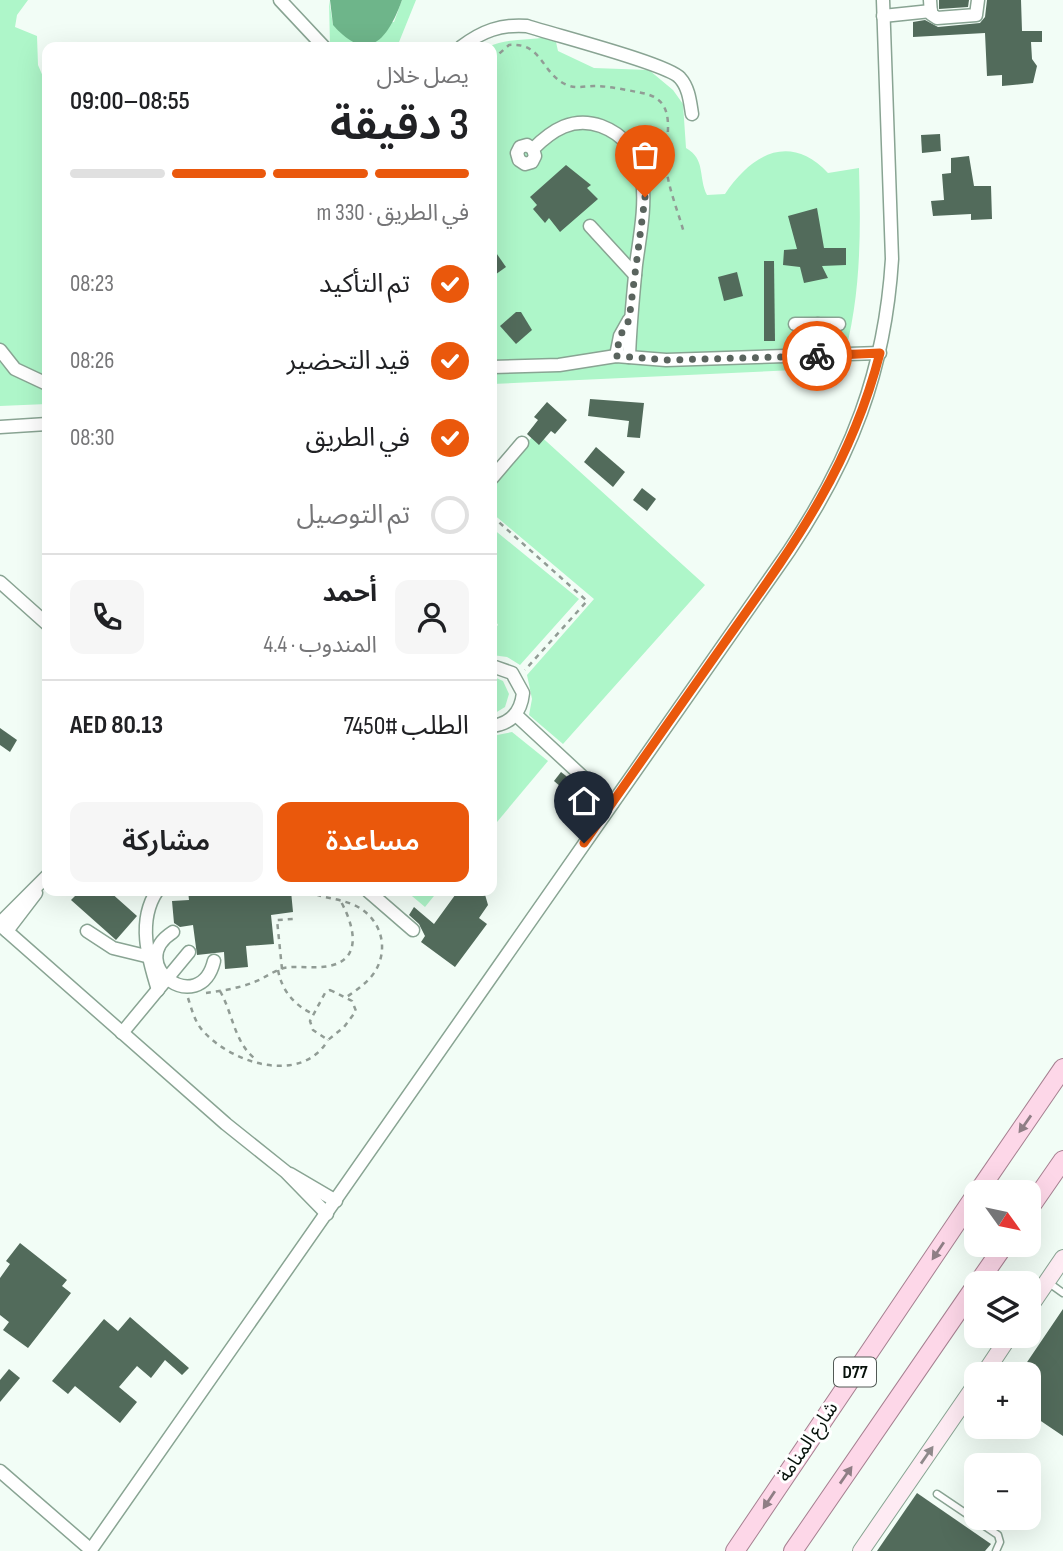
<!DOCTYPE html>
<html lang="ar">
<head>
<meta charset="utf-8">
<style>
	:root { --surface:#fff; --page:#f6f6f6; --text:#202124; --muted:#757577; --line:#e0e0e0; --accent:#ea580c }
	body { margin:0; font-family:"Sofia Sans Condensed","Noto Sans Arabic",sans-serif; background:var(--page); color:var(--text); direction:rtl; height:100vh; display:flex; flex-direction:column; font-size:26px; white-space:nowrap }
	* { box-sizing:border-box; margin:0 }
	p { font-size:23px; color:var(--muted) }
	.icon { flex:none; width:38px; height:38px; fill:none; stroke:currentColor; stroke-width:2; stroke-linecap:round; stroke-linejoin:round }
	.map { position:relative; flex:1; overflow:hidden; direction:ltr }
	.side { position:absolute; left:42px; top:42px; width:455px; height:854px; display:flex; flex-direction:column; background:var(--surface); border-radius:14px; box-shadow:0 7px 28px #0002; direction:rtl }
	.side>* { flex:none }
	.needle { width:46px; rotate:123deg }
	.fabs { position:absolute; left:964px; top:1180px; display:grid; gap:14px }
	.fabs a { display:grid; place-items:center; width:77px; height:77px; border-radius:14px; background:var(--surface); box-shadow:0 7px 28px #0002; font-size:35px }
	.pin { position:absolute; display:grid; place-items:center; width:60px; height:60px; color:#fff; margin:-72px -30px; border-radius:50% 50% 50% 0; rotate:-45deg; box-shadow:0 0 7px #0007 }
	.pin .icon { rotate:45deg }
	.courier { position:absolute; display:grid; place-items:center; width:70px; height:70px; margin:-35px; border:5px solid #ea580c; border-radius:50%; background:#fff; color:#222; box-shadow:0 2px 9px #0007 }
	.headline em { font-style:normal; font-weight:600 }
	.headline div { display:flex; flex-direction:column-reverse }
	.headline { display:flex; align-items:center; justify-content:space-between; height:119px; padding:0 28px }
	h1 { font-size:46px; font-weight:600; line-height:52px }
	.bar { display:grid; grid-template-columns:repeat(4,1fr); gap:10px 7px; align-content:center; height:84px; padding:0 28px }
	.bar i { height:9px; border-radius:5px; background:var(--line) }
	.bar .selected { background:var(--accent) }
	.bar p { grid-column:span 4 }
	.line { display:flex; align-items:center; gap:18px; padding:0 28px; border-top:2px solid var(--line) }
	.line div { flex:1 }
	.round { display:grid; place-items:center; flex:none; width:74px; height:74px; border-radius:14px; background:var(--page) }
	ol { padding:0 28px; list-style:none }
	li { display:flex; align-items:center; gap:21px; height:77px }
	li p { margin-inline-start:auto }
	li .icon { padding:7px; border-radius:50%; background:var(--accent); color:#fff; stroke-width:4 }
	li:last-child { color:var(--muted) }
	li i { width:38px; height:38px; border:4px solid var(--line); border-radius:50% }
	.button { display:flex; gap:14px; margin-top:auto; padding:14px 28px }
	.button a { flex:1; height:80px; border-radius:14px; background:var(--accent); color:#fff; font-size:28px; font-weight:600; line-height:80px; text-align:center }
	.button a+a { background:var(--page); color:var(--text) }
	.map>svg:first-child { display:block }
	.green { fill:#aef6c9 }
	.water { fill:#6eb58a }
	.building { fill:#526b5b }
	.lines { fill:none; stroke-linecap:round; stroke-linejoin:round }
	.lane-casing { stroke:#89a493; stroke-width:9 }
	.street-casing { stroke:#89a493; stroke-width:15 }
	.secondary-casing { stroke:#89a493; stroke-width:18 }
	.primary-casing { stroke:#a68191; stroke-width:20 }
	.path { stroke:#919c95; stroke-width:2.5; stroke-dasharray:5 5; stroke-linecap:butt }
	.lane { stroke:#fff; stroke-width:6 }
	.street { stroke:#fff; stroke-width:12 }
	.secondary { stroke:#feebf3; stroke-width:16 }
	.primary { stroke:#fdd7e8; stroke-width:18 }
	.oneway { fill:#8f7e85 }
	.oneway2 { fill:#8f898b }
	.done { stroke:#5a645e; stroke-width:7; stroke-dasharray:0 12.6 }
	.route { stroke:#ea580c; stroke-width:9 }
	.labels { text-anchor:middle; dominant-baseline:central; stroke-width:6; stroke-linejoin:round; paint-order:stroke }
	.shield { fill:#fff; stroke:#525955; stroke-width:2 }
	.shield-label { font-size:18px; font-weight:bold; fill:#08120c }
	.street-label { font-size:19px; fill:#08120c; stroke:#fff }
</style>
</head>
<body>
<div class="map">
<svg width="1063" height="1551" viewBox="0 0 1063 1551">
	<rect width="100%" height="100%" fill="#f2fdf6"/>
	<g class="green">
		<polygon points="0,0 28,0 17,15 15,27 37,36 38,65 47,86 47,404 0,406"/>
		<polygon points="329,0 333,25 394,22 402,0 416,0 397,47 330,47"/>
		<path d="M547,37L556,42L558,51L594,68L649,70L673,90L683,104L686,148C706,159 698,177 707,195L725,194C751,155 789,132 828,173L859,168C861,237 861,301 841,368L492,384V47H488C506,38 526,41 547,37Z"/>
		<polygon points="536,432 705,585 563,744 529,715 532,699 527,675 594,599 492,513 492,486"/>
		<polygon points="492,528 579,599 520,665 507,657 492,655 492,631 498,625 492,614"/>
		<polygon points="492,676 503,681 509,694 505,707 492,715"/>
		<polygon points="512,732 548,761 492,828 492,736"/>
		<polygon points="406,891 438,891 425,907"/>
	</g>
	<path class="water" d="M330,0H402C388,39 368,65 333,25Z"/>
	<g class="building">
		<polygon points="939,0 969,0 968,7 939,9"/>
		<polygon points="987,0 1021,0 1022,31 1042,31 1042,42 1031,42 1032,59 1037,66 1033,83 1002,86 1002,75 987,76 985,33 913,37 913,22 925,20 938,27 980,23 985,17"/>
		<polygon points="940,134 941,151 922,153 921,135"/>
		<polygon points="969,156 974,186 991,186 992,219 971,220 971,214 933,216 931,201 944,200 942,174 951,173 951,158"/>
		<polygon points="566,165 591,185 587,188 598,199 560,232 549,218 545,223 533,209 537,205 530,197"/>
		<polygon points="817,208 824,248 846,248 846,265 822,266 828,278 804,283 800,267 783,265 784,250 797,249 788,216"/>
		<polygon points="492,247 506,267 492,277"/>
		<polygon points="764,261 774,261 775,341 764,341"/>
		<polygon points="737,272 743,296 724,301 718,277"/>
		<polygon points="516,312 521,312 532,330 516,344 500,326"/>
		<polygon points="590,399 644,403 640,438 627,437 629,421 588,416"/>
		<polygon points="547,402 567,420 555,434 551,431 539,445 527,434 538,420 534,417"/>
		<polygon points="596,447 625,472 613,487 584,462"/>
		<polygon points="642,488 656,499 647,511 633,500"/>
		<polygon points="0,728 17,740 10,752 0,745"/>
		<polygon points="561,772 575,783 568,793 554,781"/>
		<polygon points="80,891 109,891 137,916 116,940 71,900"/>
		<polygon points="188,891 291,891 293,912 271,915 274,944 246,946 248,967 225,969 224,952 197,955 193,925 180,927 174,923 172,901 189,900"/>
		<polygon points="458,891 484,891 488,905 479,918 487,924 455,967 421,942 425,936 419,924 409,915 414,907 434,924"/>
		<polygon points="20,1243 67,1280 62,1286 71,1293 28,1348 3,1330 9,1322 0,1315 0,1278 10,1264 6,1261"/>
		<polygon points="1063,1309 1063,1436 1029,1413 1029,1374 1019,1374"/>
		<polygon points="130,1317 189,1368 182,1375 165,1360 151,1378 137,1366 119,1387 137,1402 120,1423 75,1386 68,1394 52,1381 104,1319 118,1331"/>
		<polygon points="9,1369 20,1378 0,1402 0,1380"/>
		<polygon points="917,1493 991,1544 985,1551 877,1551"/>
	</g>
	<g class="lines">
		<defs>
			<g id="lane">
				<polyline points="1049,1283 1063,1293"/>
				<polyline points="937,1494 998,1535 1000,1542 996,1551"/>
			</g>
			<g id="street">
				<polyline points="280,0 324,47"/>
				<polyline points="930,0 931,14 937,18 976,15 978,0"/>
				<polyline points="883,16 931,11"/>
				<path d="M461,47C482,31 501,24 527,26C554,35 668,64 680,78C689,88 690,102 692,114"/>
				<path d="M533,149L527,145L520,147L517,153L519,160L525,164L532,162L535,156L533,149C552,130 573,116 601,126C660,148 642,218 636,265C633,296 630,326 629,357"/>
				<polyline points="590,226 635,275"/>
				<polyline points="795,324 839,324"/>
				<polyline points="818,324 821,356"/>
				<polyline points="0,350 15,369 47,384"/>
				<polyline points="616,356 620,336 629,320"/>
				<polyline points="492,367 559,365 616,356 666,360 880,353"/>
				<polyline points="0,427 47,424"/>
				<polyline points="492,478 522,443"/>
				<polyline points="0,582 47,624"/>
				<path d="M492,666L512,673L523,693C521,712 511,724 492,726"/>
				<polyline points="516,715 612,804"/>
				<path d="M157,891C137,921 148,958 158,990"/>
				<polyline points="368,891 413,930"/>
				<polyline points="0,923 47,876"/>
				<polyline points="0,925 226,1124 286,1172 327,1214"/>
				<polyline points="7,931 36,893"/>
				<polyline points="87,931 113,948 150,957"/>
				<path d="M173,932C123,964 200,1019 214,961"/>
				<polyline points="122,1033 189,952"/>
				<polyline points="290,1174 336,1201"/>
				<polyline points="0,1471 91,1550"/>
				<path d="M90,1551L789,551C851,458 885,372 892,259L883,0"/>
			</g>
			<g id="secondary">
				<polyline points="1029,1308 1063,1258"/>
				<polyline points="984,1374 1010,1335"/>
				<polyline points="861,1551 976,1384"/>
			</g>
			<g id="primary">
				<polyline points="978,1192 1063,1068"/>
				<polyline points="1029,1209 1063,1160"/>
				<polyline points="978,1283 1005,1244"/>
				<polyline points="735,1551 976,1194"/>
				<polyline points="793,1551 976,1285"/>
			</g>
		</defs>
		<use href="#lane" class="lane-casing"/>
		<use href="#street" class="street-casing"/>
		<use href="#secondary" class="secondary-casing"/>
		<use href="#primary" class="primary-casing"/>
		<g class="path">
			<path d="M492,60L509,45C543,42 541,74 567,85C576,89 585,86 594,86C609,86 627,90 642,93C681,100 664,139 666,165C668,188 678,211 684,233"/>
			<polyline points="492,516 587,601 525,670"/>
			<path d="M307,891C321,898 338,898 354,905C383,918 391,953 371,977C364,985 354,992 345,998"/>
			<polyline points="282,969 277,920 293,919"/>
			<path d="M278,970C282,991 294,1005 313,1014"/>
			<polygon points="330,990 352,1001 356,1011 344,1027 328,1040 313,1030 310,1021 325,993"/>
			<path d="M220,991C233,1014 234,1041 254,1058"/>
			<path d="M206,993C221,991 240,988 254,982C265,978 273,971 284,968C300,965 317,970 333,965C365,956 351,919 340,900"/>
			<path d="M188,998C192,1010 195,1023 204,1032C233,1064 302,1085 328,1040"/>
		</g>
		<use href="#lane" class="lane"/>
		<use href="#street" class="street"/>
		<use href="#secondary" class="secondary"/>
		<use href="#primary" class="primary"/>
	</g>
	<defs><path id="oneway-solid" d="M-6-.8H1V-3.2L6.5 0L1 3.2V.8H-6Z" transform="scale(1.75)"/></defs>
	<g class="oneway">
		<use href="#oneway-solid" transform="translate(1025 1124) rotate(125)"/>
		<use href="#oneway-solid" transform="translate(938 1251) rotate(124)"/>
		<use href="#oneway-solid" transform="translate(846 1475) rotate(-55)"/>
		<use href="#oneway-solid" transform="translate(769 1500) rotate(124)"/>
	</g>
	<use class="oneway2" href="#oneway-solid" transform="translate(927 1455) rotate(-55)"/>
	<g class="lines">
		<polyline class="done" points="645,197 629,320 620,336 616,356 666,360 817,356"/>
		<path class="route" d="M584,843C631,776 678,709 725,642C793,546 850,469 880,353L817,356"/>
	</g>
	<g class="labels">
		<rect class="shield" x="834" y="1357.5" width="42" height="29" rx="5"/>
		<g class="shield-label">
			<text x="855" y="1372">D77</text>
		</g>
		<g class="street-label">
			<text transform="translate(808 1442) rotate(-56)">شارع المنامة</text>
		</g>
	</g>
</svg>
<div class="fabs">
<a><svg class="needle" viewBox="-14 -14 28 28"><path d="M0-13l5 13h-10z" fill="#e53935"/><path d="M0 13l5-13h-10z" fill="#757577"/></svg></a>
<a><svg class="icon" aria-label="layers" viewBox="0 0 24 24"><path d="M12 4l9 5-9 5-9-5zM3 14l9 5 9-5"/></svg></a>
<a>+</a>
<a>−</a>
</div>
<div class="pin" style="left:645px;top:197px;background:#ea580c"><svg class="icon" aria-label="bag" viewBox="0 0 24 24"><path d="M5 8h14l-1 12H6zM9 8a3 3 0 0 1 6 0"/></svg></div>
<div class="pin" style="left:584px;top:843px;background:#1f2937"><svg class="icon" aria-label="home" viewBox="0 0 24 24"><path d="M3 11l9-7 9 7M6 9v11h12V9"/></svg></div>
<div class="courier" style="left:817px;top:356px"><svg class="icon" aria-label="bike" viewBox="0 0 24 24"><circle cx="6" cy="16" r="4"/><circle cx="18" cy="16" r="4"/><path d="M6 16l4-8h5l3 8M10 8l3 8H6M13 5h3"/></svg></div>
<section class="side">
<div class="headline"><div><h1>3 دقيقة</h1><p>يصل خلال</p></div><em>08:55–09:00</em></div>
<div class="bar"><i class="selected"></i><i class="selected"></i><i class="selected"></i><i></i><p>في الطريق · 330 m</p></div>
<ol>
<li><svg class="icon" aria-label="check" viewBox="0 0 24 24"><path d="M5 12l5 5 9-10"/></svg>تم التأكيد<p>08:23</p></li>
<li><svg class="icon" aria-label="check" viewBox="0 0 24 24"><path d="M5 12l5 5 9-10"/></svg>قيد التحضير<p>08:26</p></li>
<li><svg class="icon" aria-label="check" viewBox="0 0 24 24"><path d="M5 12l5 5 9-10"/></svg>في الطريق<p>08:30</p></li>
<li><i></i>تم التوصيل</li>
</ol>
<div class="line" style="height:126px"><a class="round"><svg class="icon" aria-label="person" viewBox="0 0 24 24"><circle cx="12" cy="8" r="4"/><path d="M4 21q1-7 8-7t8 7"/></svg></a><div><b>أحمد</b><p>المندوب · 4.4</p></div><a class="round"><svg class="icon" aria-label="phone" viewBox="0 0 24 24"><path d="M5 4h4l2 5-3 2q2 4 5 5l2-3 5 2v4C11 20 4 13 5 4z"/></svg></a></div>
<div class="line" style="height:91px"><div>الطلب #7450</div><b>AED 80.13</b></div>
<div class="button"><a>مساعدة</a><a>مشاركة</a></div>
</section>
</div>
</body>
</html>
